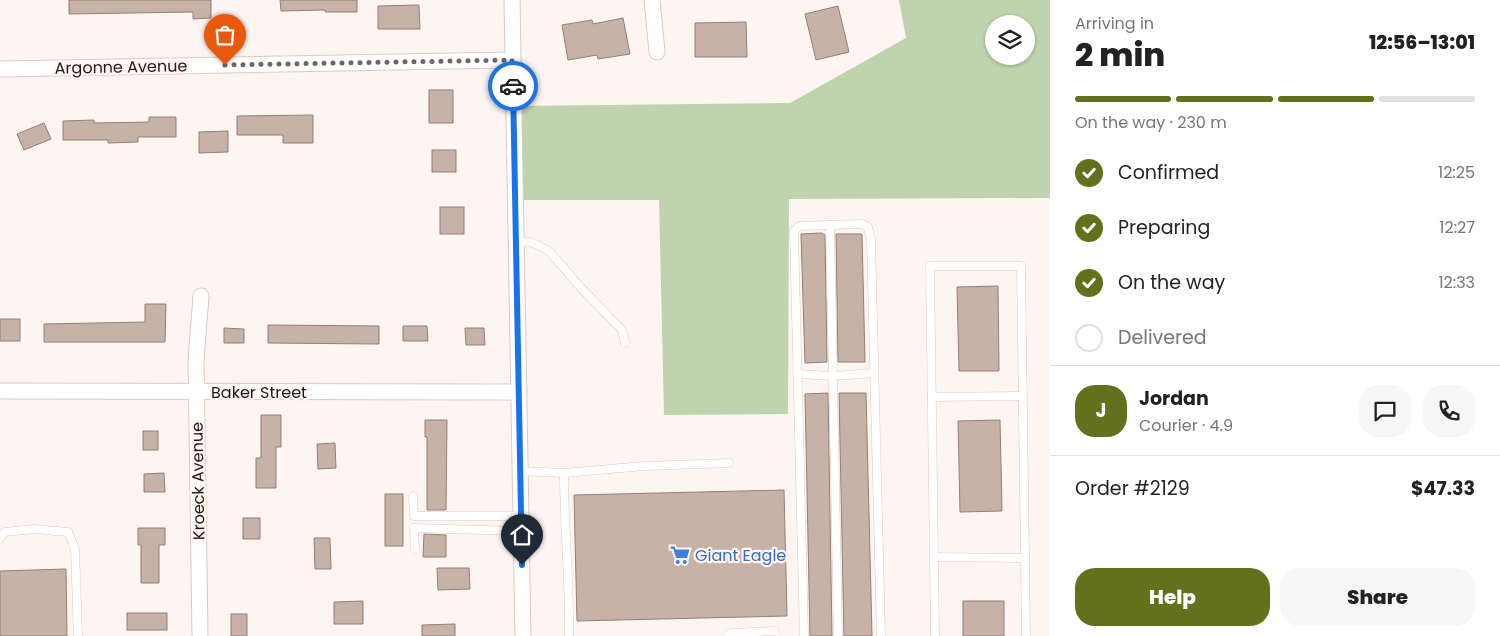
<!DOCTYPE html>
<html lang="en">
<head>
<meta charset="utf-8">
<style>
	:root { --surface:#fff; --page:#f6f6f6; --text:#222; --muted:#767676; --line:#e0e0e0; --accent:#63711c }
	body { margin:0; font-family:Poppins,sans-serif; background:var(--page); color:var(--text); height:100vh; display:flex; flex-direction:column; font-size:19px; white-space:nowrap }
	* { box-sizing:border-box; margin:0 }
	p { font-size:16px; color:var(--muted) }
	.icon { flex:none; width:28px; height:28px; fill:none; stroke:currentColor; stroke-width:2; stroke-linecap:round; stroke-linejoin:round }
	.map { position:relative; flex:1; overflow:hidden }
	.panel { display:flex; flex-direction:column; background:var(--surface); width:450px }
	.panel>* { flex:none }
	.buttons { position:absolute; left:985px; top:15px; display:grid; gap:10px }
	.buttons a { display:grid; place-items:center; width:50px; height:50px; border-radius:50%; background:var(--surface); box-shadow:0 1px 4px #0004; font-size:25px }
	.pin { position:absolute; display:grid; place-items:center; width:42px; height:42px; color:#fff; margin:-51px -21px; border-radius:50% 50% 50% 0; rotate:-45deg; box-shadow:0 0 5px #0007 }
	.pin .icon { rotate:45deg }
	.courier { position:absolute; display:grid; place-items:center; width:50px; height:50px; margin:-25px; border:4px solid #1a73e8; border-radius:50%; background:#fff; color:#222; box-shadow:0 1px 6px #0007 }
	.overview em { font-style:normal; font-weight:800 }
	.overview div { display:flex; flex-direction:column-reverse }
	.overview { display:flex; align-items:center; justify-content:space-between; height:85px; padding:0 25px }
	h1 { font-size:32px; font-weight:800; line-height:38px }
	.bar { display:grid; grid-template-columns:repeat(4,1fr); gap:8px 5px; align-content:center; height:60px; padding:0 25px }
	.bar i { height:6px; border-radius:4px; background:var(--line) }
	.bar .selected { background:var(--accent) }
	.bar p { grid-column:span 4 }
	.line { display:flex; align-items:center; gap:12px; padding:0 25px; border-top:1px solid var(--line) }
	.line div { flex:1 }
	.round { display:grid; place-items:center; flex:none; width:52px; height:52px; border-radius:20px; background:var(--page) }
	ol { padding:0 25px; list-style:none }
	li { display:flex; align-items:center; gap:15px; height:55px }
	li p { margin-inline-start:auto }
	li .icon { padding:5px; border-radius:50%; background:var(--accent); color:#fff; stroke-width:4 }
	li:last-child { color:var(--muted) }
	li i { width:28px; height:28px; border:2px solid var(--line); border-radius:50% }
	.action { display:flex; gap:10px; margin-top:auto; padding:10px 25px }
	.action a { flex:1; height:58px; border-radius:20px; background:var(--accent); color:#fff; font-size:20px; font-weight:800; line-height:58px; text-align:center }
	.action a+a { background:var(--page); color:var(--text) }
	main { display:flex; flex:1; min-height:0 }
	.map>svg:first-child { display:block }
	.green { fill:#bfd4ae; fill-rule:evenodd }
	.building { fill:#c7b2a8; stroke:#927f76 }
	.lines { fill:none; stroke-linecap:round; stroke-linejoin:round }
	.service-casing { stroke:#dec9bf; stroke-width:9 }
	.minor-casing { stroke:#dec9bf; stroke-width:17 }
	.service { stroke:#fff; stroke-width:8 }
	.minor { stroke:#fff; stroke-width:15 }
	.done { stroke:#6e6663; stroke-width:5; stroke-dasharray:0 9 }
	.route { stroke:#1a73e8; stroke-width:6 }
	.labels { text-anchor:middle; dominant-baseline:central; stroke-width:4.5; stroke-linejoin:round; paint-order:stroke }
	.street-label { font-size:16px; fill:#211916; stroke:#fdf5f1 }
	.shop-label { font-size:16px; fill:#366cbe; stroke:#fdf5f1; text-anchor:start }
</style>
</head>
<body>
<main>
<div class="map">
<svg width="1050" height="636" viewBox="0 0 1050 636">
	<rect width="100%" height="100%" fill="#fdf5f1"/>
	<path class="green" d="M899,0H1050V198L789,199L788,414L664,415L659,200H516L514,106L790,103L906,38ZM994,24H1026V56H994Z"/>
	<g class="building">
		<polygon points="69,0 211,0 211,18 193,19 193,12 69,14"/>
		<polygon points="280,0 357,0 357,12 325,12 325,10 281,11"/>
		<polygon points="419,5 420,29 378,29 378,6"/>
		<polygon points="838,6 849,52 816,60 805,14"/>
		<polygon points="623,18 630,54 598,59 597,55 568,60 562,25 592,20 593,24"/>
		<polygon points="746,22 747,57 695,57 695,23"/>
		<rect x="429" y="90" width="24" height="33"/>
		<polygon points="313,115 313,143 283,143 283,135 237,135 237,116"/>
		<polygon points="149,117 176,117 176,137 138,137 138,142 108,143 108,140 63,140 63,121 94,120 94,123 149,122"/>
		<polygon points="44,123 51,139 24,150 17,134"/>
		<polygon points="228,131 228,152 199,153 199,132"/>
		<rect x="432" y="150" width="24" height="22"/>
		<rect x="440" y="207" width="24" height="27"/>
		<polygon points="821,233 825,235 827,362 805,363 801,234"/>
		<polygon points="836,234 862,234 865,362 838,362"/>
		<polygon points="998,286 999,371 959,371 957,287"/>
		<polygon points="145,304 166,304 165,342 44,342 44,324 145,322"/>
		<rect x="0" y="319" width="20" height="22"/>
		<polygon points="268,325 379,326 379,344 268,343"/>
		<polygon points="403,326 427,326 428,341 403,341"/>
		<polygon points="224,328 244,329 244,343 224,343"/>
		<polygon points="465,328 484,328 485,345 466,345"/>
		<polygon points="828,393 832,636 810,636 805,394"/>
		<polygon points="839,393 866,393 872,636 844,636"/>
		<polygon points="261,415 281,415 281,447 276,447 276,488 256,488 256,458 261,458"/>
		<polygon points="425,420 447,420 446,510 427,510 427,437 425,437"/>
		<polygon points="1000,420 1002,511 960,512 958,421"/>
		<rect x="143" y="431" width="15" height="19"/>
		<polygon points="335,443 336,468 318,469 317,444"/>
		<polygon points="164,473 165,492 144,492 144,474"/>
		<polygon points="784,490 787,616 577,621 574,495"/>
		<rect x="385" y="494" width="18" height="52"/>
		<rect x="243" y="518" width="17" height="21"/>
		<polygon points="138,528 165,528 165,545 159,545 159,583 141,583 141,545 138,545"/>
		<polygon points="424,534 446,535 446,557 423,557"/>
		<polygon points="314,538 330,538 331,569 315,569"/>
		<polygon points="437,568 469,568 470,589 438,590"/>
		<polygon points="66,569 67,636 0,636 0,571"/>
		<polygon points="363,601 363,624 334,624 334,602"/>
		<rect x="963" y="601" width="41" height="35"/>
		<rect x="127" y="613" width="40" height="17"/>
		<rect x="231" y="614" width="16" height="22"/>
		<polygon points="455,624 455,636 422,636 422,625"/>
	</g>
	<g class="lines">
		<defs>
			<g id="service">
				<polyline points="830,225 838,636"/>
				<polyline points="517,242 531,242 549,251 582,289 622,330 625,343"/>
				<polyline points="797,374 833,376 874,373"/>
				<polyline points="932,397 1023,396"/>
				<polyline points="520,471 564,473 644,466 729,463"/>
				<path d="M564,473C564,528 570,582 569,636"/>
				<polyline points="413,496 414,516 521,516"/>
				<polyline points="0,538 5,532 34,529 68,532 75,549 78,636"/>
				<polyline points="415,549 414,528 521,531"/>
				<polyline points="934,557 1025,558"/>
				<polyline points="727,636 731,633 775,631"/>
				<polyline points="804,636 794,231 799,226 862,224 868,227 871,240 881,636"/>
				<polyline points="935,636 930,266 1021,266 1026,636"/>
			</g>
			<g id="minor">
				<polyline points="512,0 523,636"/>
				<polyline points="652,0 657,52"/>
				<polyline points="0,69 513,60"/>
				<polyline points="0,391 519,392"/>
				<polyline points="200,636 196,360 201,296"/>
			</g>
		</defs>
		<use href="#service" class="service-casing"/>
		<use href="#minor" class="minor-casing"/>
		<use href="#service" class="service"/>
		<use href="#minor" class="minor"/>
	</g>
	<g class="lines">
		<polyline class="done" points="225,65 512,60 513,86"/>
		<polyline class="route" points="513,86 522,565"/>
	</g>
	<defs>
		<symbol id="supermarket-bare" viewBox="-9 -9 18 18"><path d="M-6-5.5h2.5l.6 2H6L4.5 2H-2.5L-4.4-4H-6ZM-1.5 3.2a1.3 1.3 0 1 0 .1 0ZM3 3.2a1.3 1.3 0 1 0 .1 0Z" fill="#3f7fe0" stroke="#fdf5f1" stroke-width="2.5" paint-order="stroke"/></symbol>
	</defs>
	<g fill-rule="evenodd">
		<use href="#supermarket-bare" x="666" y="541" width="28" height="28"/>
	</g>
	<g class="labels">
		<g class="street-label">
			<text transform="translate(121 67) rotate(-1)">Argonne Avenue</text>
			<text x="259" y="392">Baker Street</text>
			<text transform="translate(198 481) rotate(-91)">Kroeck Avenue</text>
		</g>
		<g class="shop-label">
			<text x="695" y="555">Giant Eagle</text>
		</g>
	</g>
</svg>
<div class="buttons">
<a><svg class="icon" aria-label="layers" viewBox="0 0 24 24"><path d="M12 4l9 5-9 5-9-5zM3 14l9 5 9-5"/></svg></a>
</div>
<div class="pin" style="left:225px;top:65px;background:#ea580c"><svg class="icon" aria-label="bag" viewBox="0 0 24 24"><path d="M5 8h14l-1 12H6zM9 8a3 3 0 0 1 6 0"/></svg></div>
<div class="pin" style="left:522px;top:565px;background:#1f2937"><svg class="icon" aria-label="home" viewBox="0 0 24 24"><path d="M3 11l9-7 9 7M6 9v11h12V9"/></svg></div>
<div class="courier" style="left:513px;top:86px"><svg class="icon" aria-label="car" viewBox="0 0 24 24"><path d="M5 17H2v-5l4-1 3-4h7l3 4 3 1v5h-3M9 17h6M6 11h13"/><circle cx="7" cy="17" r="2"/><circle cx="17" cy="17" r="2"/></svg></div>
</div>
<section class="panel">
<div class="overview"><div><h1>2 min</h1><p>Arriving in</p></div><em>12:56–13:01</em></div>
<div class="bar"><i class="selected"></i><i class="selected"></i><i class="selected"></i><i></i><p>On the way · 230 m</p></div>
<ol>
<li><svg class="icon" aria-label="check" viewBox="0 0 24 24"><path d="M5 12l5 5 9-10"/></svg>Confirmed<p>12:25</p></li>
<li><svg class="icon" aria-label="check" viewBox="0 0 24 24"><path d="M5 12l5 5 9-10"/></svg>Preparing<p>12:27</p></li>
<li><svg class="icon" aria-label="check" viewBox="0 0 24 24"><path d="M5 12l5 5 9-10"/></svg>On the way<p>12:33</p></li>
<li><i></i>Delivered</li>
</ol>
<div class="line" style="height:90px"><b class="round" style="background:var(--accent);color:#fff">J</b><div><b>Jordan</b><p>Courier · 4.9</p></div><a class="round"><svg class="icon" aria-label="chat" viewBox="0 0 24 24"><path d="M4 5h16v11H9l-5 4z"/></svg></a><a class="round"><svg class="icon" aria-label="phone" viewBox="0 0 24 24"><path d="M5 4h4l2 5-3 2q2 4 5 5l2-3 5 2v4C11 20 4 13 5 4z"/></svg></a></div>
<div class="line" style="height:65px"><div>Order #2129</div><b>$47.33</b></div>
<div class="action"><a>Help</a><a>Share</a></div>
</section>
</main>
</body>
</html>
